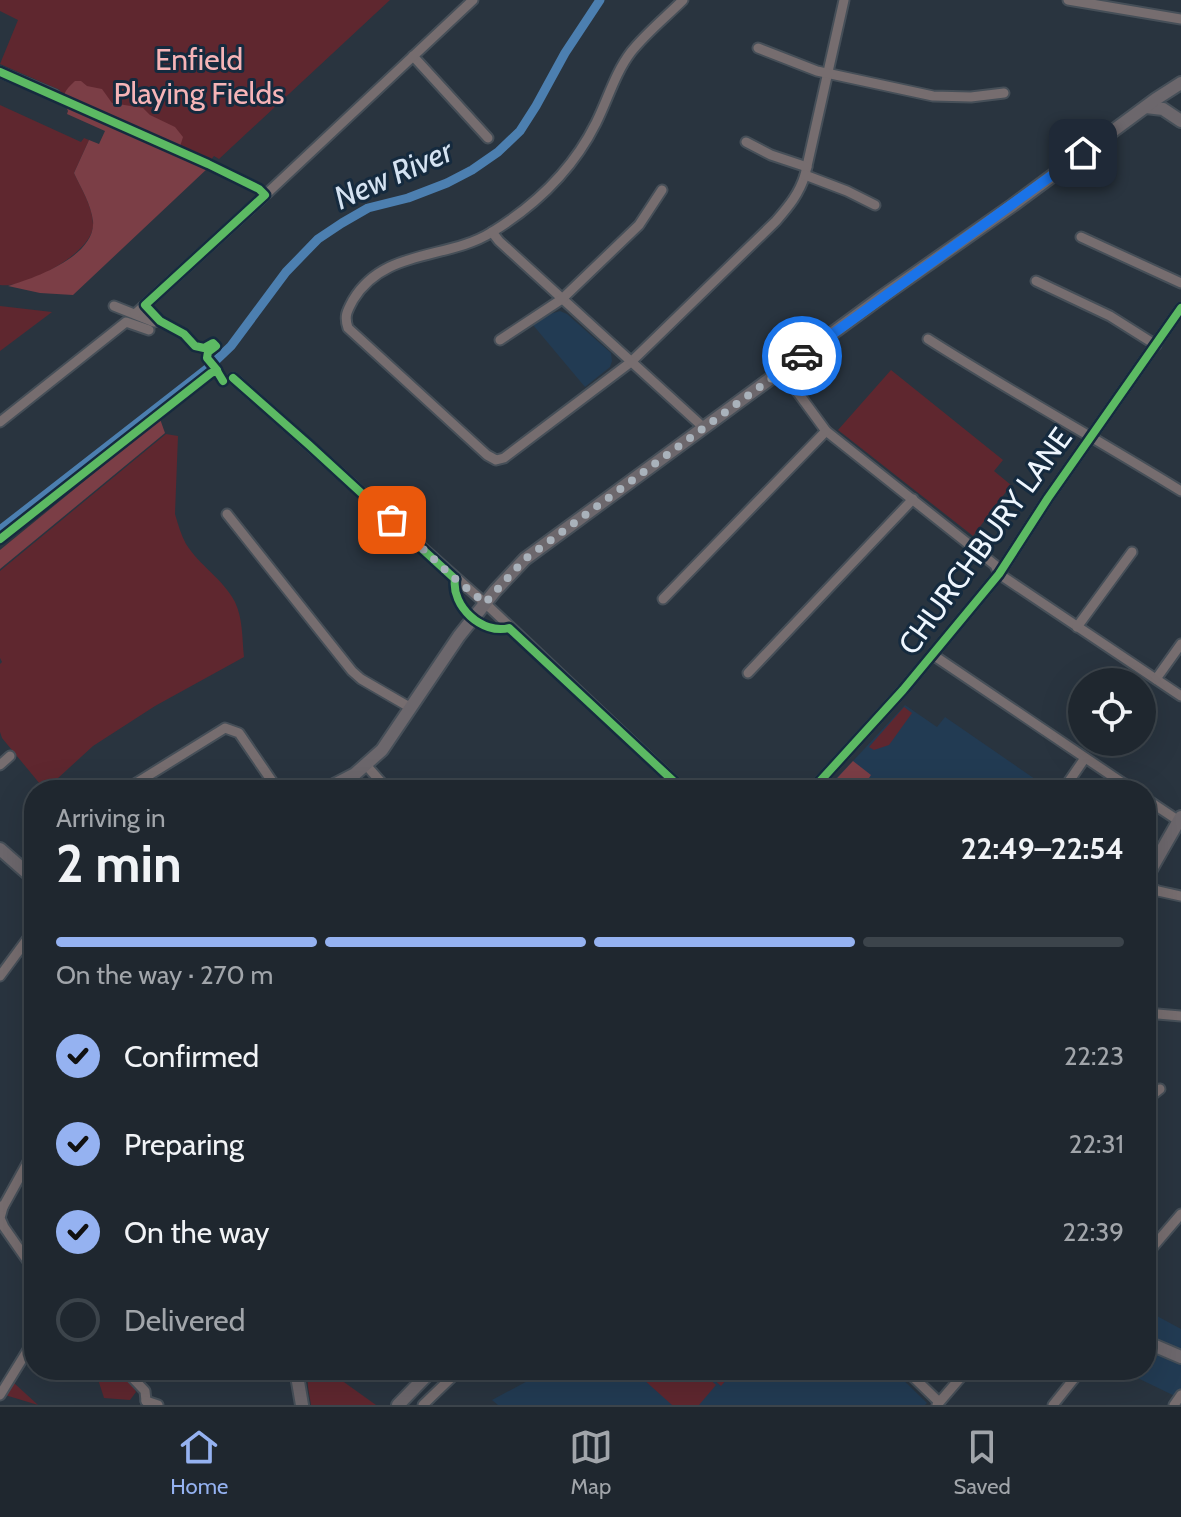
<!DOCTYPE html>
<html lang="en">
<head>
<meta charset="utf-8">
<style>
	:root { --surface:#1f272f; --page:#2c333b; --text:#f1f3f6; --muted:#a1a5aa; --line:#3c444b; --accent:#95b2f1 }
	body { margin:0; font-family:Cabin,sans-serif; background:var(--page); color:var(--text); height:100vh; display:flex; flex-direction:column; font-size:30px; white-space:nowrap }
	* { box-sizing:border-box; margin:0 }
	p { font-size:26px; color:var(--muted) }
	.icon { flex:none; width:44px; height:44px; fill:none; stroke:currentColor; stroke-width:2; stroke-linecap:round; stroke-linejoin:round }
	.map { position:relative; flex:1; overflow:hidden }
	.details { position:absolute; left:24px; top:780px; width:1132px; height:600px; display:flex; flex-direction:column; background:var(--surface); border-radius:32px; box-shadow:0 8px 32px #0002,0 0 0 2px var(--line) }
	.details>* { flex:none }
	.tools { position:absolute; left:1068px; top:668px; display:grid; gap:16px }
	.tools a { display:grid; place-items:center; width:88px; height:88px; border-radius:50%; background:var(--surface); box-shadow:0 8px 32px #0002,0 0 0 2px var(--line); font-size:40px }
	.pin { position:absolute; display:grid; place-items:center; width:68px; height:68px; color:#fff; margin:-34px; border-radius:16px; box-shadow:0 4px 12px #0006 }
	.courier { position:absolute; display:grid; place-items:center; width:80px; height:80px; margin:-40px; border:6px solid #1a73e8; border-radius:50%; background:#fff; color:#222; box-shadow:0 2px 10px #0007 }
	.summary em { font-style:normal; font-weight:800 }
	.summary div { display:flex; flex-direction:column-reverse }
	.summary { display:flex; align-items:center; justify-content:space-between; height:136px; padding:0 32px }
	h1 { font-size:52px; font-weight:800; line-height:60px }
	.bar { display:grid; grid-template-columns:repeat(4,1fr); gap:12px 8px; align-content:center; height:96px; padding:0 32px }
	.bar i { height:10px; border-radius:6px; background:var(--line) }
	.bar .on { background:var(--accent) }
	.bar p { grid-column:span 4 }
	ol { padding:0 32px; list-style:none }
	li { display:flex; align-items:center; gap:24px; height:88px }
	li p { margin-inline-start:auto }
	li .icon { padding:8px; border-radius:50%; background:var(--accent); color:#111; stroke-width:4 }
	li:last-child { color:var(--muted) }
	li i { width:44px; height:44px; border:4px solid var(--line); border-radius:50% }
	.tab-bar { display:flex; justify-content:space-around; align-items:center; height:112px; border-top:2px solid var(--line); background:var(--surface); font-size:22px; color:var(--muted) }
	.tab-bar a { display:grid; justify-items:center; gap:4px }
	.tab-bar .on { color:var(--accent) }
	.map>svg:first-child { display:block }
	.built { fill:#223b53 }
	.green { fill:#5f272f }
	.forest { fill:#7b3e46 }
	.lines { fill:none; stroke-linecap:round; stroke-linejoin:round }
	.canal { stroke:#4c7fb0; stroke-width:9 }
	.street-casing { stroke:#464f58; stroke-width:13 }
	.secondary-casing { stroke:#464f58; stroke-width:16 }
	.street { stroke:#766d6f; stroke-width:9 }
	.secondary { stroke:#6c676c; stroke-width:12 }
	.cycleway-casing { stroke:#152a3e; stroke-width:13 }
	.cycleway { stroke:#5cba63; stroke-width:8 }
	.done { stroke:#a9b2bb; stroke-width:8; stroke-dasharray:0 14.4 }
	.route { stroke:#1a73e8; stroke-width:10 }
	.labels { text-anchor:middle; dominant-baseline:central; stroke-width:6; stroke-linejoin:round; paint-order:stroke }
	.park-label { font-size:30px; fill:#f6b4b7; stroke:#152a3e }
	.street-label { font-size:30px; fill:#eef6fe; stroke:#152a3e }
	.water-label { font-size:32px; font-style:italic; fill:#d5e3f2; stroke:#152a3e }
</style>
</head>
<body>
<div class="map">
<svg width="1181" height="1405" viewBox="0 0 1181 1405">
	<rect width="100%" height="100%" fill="#29343f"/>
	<g class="built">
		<polygon points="560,311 567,314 611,353 612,361 610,367 585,387 533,325 547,315"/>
		<polygon points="905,705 937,727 945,717 1051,790 824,790 853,761"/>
		<polygon points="1146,1310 1181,1329 1181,1399 1121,1370 1146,1370"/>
		<polygon points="548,1370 893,1370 927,1403 925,1405 498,1405 492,1400"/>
	</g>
	<g class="green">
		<polygon points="0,0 390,0 219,159 214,156 209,162 58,94 60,90 0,64 18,20 0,11"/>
		<path d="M0,105L81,142L84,138L89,140L74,173C82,190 94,209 93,227C90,254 25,289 0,285Z"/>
		<polygon points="0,306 52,312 0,351"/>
		<polygon points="891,370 1003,460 994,471 1011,485 973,536 838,430"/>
		<path d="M166,434L178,436L175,514C178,524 181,535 186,544C199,565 223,579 235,602C243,619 242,638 244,657L155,706L93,746L45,790L2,738L0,732V664L2,662L0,658V571Z"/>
		<polygon points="904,707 912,713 889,745 874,750 869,747"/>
		<polygon points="95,1370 116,1370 134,1388 136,1392 130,1400 104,1398"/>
		<polygon points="307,1370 327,1370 376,1405 311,1405 308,1387"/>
		<polygon points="633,1370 700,1370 716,1385 699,1405 672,1405"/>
		<polygon points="703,1370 735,1370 721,1386"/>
		<polygon points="14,1383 38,1405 5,1395"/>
	</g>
	<g class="forest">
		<path d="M75,81H81L87,86L102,89L112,103L143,108L150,115L175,127L183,137L178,153L209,167L73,295L40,293L8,286C35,278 96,256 93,221C91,204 81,188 74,173L89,140L99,144L105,131L67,114L68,111C61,96 63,92 75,81Z"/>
		<polygon points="160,419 165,433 0,569 0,550"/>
		<polygon points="853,761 871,775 861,790 826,790"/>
	</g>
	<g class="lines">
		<polyline class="canal" points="0,530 208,368 231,346 286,272 318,239 342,223 368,208 408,198 447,183 472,170 498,152 520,131 536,106 565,53 600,0"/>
		<defs>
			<g id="street">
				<path d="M683,0C666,17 646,33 631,52C615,73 608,99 596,123C573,169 536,205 492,232C448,260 384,248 353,300C347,311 344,316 348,328L487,455L496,460L504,458L631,362L776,221C789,206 799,194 805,175L844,0"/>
				<polyline points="1068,0 1181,19"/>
				<polyline points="758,48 817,71 933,96 971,97 1004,93"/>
				<polyline points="413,56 488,138"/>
				<polyline points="0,72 55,95"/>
				<polyline points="746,142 771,155 807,167"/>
				<polyline points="805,175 847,191 875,205"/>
				<polyline points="492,232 499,241 703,427"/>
				<polyline points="1081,237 1181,283"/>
				<polyline points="1036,281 1110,316 1156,345"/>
				<polyline points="114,306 154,322"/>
				<polyline points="135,314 261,199 473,0"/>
				<path d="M928,339C1011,392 1097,439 1181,491"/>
				<polyline points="500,340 562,299 639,225 662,190"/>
				<polyline points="782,371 826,431 995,565 999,574 1181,696"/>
				<path d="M233,378C318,452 400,529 485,603L683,790"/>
				<polyline points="0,422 126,322 149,330"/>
				<polyline points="227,514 352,671 361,679 411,708"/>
				<polyline points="663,599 826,431"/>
				<polyline points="1077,627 1132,552"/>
				<polyline points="933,655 1133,790"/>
				<polyline points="748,673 913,499"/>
				<polyline points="1156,679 1181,644"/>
				<polyline points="0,765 10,756"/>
				<polyline points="366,765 388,790"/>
				<polyline points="125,790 225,728 239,733 278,790"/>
				<polyline points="812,790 903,690 999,574 1048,498 1181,308"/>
				<polyline points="1063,790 1085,758"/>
				<polyline points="1146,799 1179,821"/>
				<polyline points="1146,886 1158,891 1181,896"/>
				<polyline points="0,976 34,930"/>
				<polyline points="1146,1013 1181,1016"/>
				<polyline points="1146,1100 1160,1089"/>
				<polyline points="0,1206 3,1207 0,1218 4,1227 34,1270"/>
				<polyline points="3,1207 34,1151"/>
				<polyline points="1146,1255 1181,1214"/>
				<polyline points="125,1370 145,1391 146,1401"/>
				<polyline points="906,1370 939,1402"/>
				<polyline points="0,1395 34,1340"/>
				<polyline points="146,1401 158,1405"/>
				<polyline points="423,1405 453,1376 454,1370"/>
				<polyline points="937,1405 967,1370"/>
				<polyline points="1053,1405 1081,1370"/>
				<polyline points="1174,1405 1181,1395"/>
			</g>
			<g id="secondary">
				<polyline points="1146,107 1163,109 1181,121"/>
				<polyline points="324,790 355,774 382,750 459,636 495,591 525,559 883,296 1013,205 1156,99 1181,83"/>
				<polyline points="0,849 34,879"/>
				<polyline points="1146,878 1181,817"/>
				<polyline points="1146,1342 1181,1357"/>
				<polyline points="296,1370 302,1405"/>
				<polyline points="398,1405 432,1370"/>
			</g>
		</defs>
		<use href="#street" class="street-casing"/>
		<use href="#secondary" class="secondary-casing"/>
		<use href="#street" class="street"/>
		<use href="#secondary" class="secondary"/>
		<defs>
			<g id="cycleway">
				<polyline points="0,72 208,164 259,189 265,195 145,305 160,321 184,334 195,346 204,348 213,343 216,346 208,352 207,358 217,370"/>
				<polyline points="233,378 309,445 455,579"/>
				<polyline points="0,539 211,373 217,371 223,381"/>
				<path d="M455,579C451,606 482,635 509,628L683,790"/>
				<polyline points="812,790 903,690 999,574 1048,498 1181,308"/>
			</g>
		</defs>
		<use href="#cycleway" class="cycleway-casing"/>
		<use href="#cycleway" class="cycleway"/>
	</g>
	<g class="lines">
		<polyline class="done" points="392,520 453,577 485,603 525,559 802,356"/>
		<polyline class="route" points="802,356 1083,153"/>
	</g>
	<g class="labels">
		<g class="park-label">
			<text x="199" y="59">Enfield<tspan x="199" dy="34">Playing Fields</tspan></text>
		</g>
		<g class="street-label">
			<text transform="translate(985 541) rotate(-54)">CHURCHBURY LANE</text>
		</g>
		<g class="water-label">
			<text transform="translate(393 174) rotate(-24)">New River</text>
		</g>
	</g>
</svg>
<div class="tools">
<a><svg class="icon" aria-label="locate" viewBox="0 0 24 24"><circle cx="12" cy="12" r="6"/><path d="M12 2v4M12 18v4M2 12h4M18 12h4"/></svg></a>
</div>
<div class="pin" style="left:392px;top:520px;background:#ea580c"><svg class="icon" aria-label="bag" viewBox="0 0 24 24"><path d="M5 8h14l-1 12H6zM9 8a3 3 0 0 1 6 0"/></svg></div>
<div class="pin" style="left:1083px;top:153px;background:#1f2937"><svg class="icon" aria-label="home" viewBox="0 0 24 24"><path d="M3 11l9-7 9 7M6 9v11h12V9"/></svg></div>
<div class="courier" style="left:802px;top:356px"><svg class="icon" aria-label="car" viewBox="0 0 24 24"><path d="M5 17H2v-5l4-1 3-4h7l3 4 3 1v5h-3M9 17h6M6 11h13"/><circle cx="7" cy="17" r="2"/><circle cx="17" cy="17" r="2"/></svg></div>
<section class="details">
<div class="summary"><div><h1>2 min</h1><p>Arriving in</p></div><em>22:49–22:54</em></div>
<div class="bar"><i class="on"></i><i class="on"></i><i class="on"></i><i></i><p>On the way · 270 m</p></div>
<ol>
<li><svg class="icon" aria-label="check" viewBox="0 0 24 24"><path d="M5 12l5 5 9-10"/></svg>Confirmed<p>22:23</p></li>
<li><svg class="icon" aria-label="check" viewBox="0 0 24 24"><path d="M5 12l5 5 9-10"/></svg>Preparing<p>22:31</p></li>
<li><svg class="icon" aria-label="check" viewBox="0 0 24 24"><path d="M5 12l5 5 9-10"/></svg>On the way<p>22:39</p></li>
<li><i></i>Delivered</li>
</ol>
</section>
</div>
<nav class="tab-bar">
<a class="on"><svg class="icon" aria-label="home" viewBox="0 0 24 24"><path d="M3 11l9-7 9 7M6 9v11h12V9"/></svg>Home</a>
<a><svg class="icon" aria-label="map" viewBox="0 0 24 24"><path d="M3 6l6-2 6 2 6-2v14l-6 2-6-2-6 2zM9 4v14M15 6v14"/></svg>Map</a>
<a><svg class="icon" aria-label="saved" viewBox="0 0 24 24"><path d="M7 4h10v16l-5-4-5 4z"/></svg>Saved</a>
</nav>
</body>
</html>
